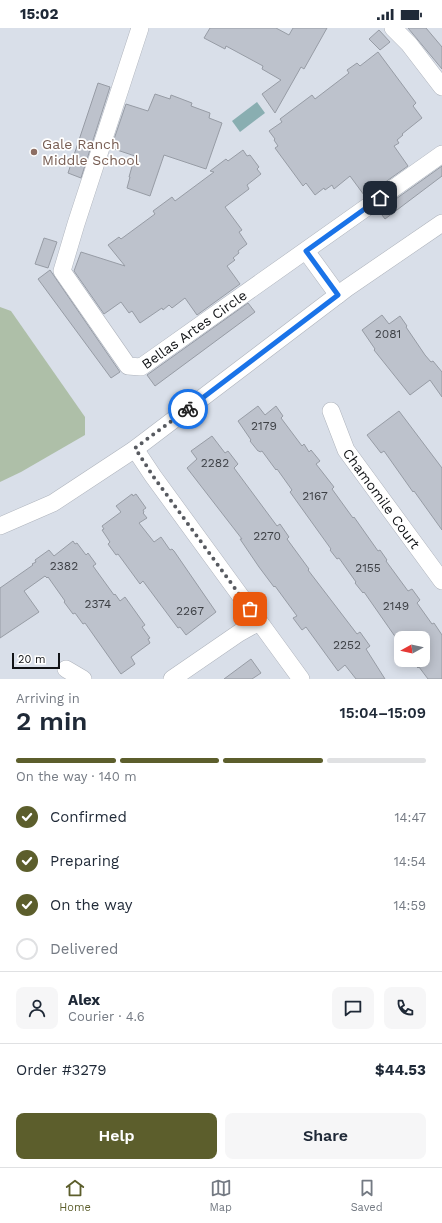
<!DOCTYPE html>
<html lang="en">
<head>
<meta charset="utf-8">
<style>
	:root { --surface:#fff; --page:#f6f6f7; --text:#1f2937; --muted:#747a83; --line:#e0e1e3; --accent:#5c5e2c }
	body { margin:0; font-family:"Work Sans",sans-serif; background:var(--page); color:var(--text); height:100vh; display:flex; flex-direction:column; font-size:15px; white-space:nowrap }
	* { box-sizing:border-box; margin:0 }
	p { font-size:13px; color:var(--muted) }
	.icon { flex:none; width:22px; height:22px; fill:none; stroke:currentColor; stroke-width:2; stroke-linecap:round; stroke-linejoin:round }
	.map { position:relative; height:651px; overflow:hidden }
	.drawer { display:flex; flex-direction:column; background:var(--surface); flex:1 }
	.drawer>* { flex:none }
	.needle { width:26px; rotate:262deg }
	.tools { position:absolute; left:394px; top:603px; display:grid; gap:8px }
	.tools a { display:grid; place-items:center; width:36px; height:36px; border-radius:8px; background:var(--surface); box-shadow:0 2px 10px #0003; font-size:20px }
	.scale { position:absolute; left:12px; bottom:10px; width:48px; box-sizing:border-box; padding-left:4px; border:2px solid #111316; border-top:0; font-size:11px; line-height:14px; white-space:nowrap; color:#111316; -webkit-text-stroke:3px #fff; paint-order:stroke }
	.pin { position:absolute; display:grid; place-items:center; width:34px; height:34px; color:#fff; margin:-17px; border-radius:8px; box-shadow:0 2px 6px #0006 }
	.courier { position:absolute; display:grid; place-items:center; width:40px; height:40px; margin:-20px; border:3px solid #1a73e8; border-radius:50%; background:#fff; color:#222; box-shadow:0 1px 5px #0007 }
	.overview em { font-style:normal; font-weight:600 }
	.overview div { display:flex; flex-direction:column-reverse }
	.overview { display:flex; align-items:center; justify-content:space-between; height:68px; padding:0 16px }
	h1 { font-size:26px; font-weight:600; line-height:30px }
	.bar { display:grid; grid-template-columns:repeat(4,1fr); gap:6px 4px; align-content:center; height:48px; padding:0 16px }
	.bar i { height:5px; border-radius:3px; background:var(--line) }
	.bar .current { background:var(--accent) }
	.bar p { grid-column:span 4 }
	.line { display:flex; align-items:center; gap:10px; padding:0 16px; border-top:1px solid var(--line) }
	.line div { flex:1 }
	.round { display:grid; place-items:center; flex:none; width:42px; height:42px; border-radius:8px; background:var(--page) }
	ol { padding:0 16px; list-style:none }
	li { display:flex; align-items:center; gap:12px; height:44px }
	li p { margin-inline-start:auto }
	li .icon { padding:4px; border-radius:50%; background:var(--accent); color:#fff; stroke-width:4 }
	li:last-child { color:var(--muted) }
	li i { width:22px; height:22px; border:2px solid var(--line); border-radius:50% }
	.button { display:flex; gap:8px; margin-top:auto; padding:8px 16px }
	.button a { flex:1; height:46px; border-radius:8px; background:var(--accent); color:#fff; font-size:16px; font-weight:600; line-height:46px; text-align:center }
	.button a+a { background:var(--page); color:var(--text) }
	.status { display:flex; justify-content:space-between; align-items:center; height:28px; padding:0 20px; background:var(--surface); direction:ltr }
	.status svg { height:11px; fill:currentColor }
	.dock { display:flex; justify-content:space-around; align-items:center; height:56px; border-top:1px solid var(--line); background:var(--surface); font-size:11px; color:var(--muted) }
	.dock a { display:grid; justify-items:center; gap:2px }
	.dock .current { color:var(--accent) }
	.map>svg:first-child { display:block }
	.green { fill:#aebfa8 }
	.water { fill:#89aeb1 }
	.building { fill:#bdc2cc; stroke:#979ca5 }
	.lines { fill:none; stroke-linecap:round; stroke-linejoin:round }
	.minor-casing { stroke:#afb4bd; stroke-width:18 }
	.minor { stroke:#fff; stroke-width:17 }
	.done { stroke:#575a60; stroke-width:4; stroke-dasharray:0 7.2 }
	.route { stroke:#1a73e8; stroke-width:5 }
	.education-dot { fill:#8d6e63; stroke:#fff; stroke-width:1.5 }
	.labels { text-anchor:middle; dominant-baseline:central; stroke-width:3.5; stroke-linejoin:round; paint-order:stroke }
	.number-label { font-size:12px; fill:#3c3f44 }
	.education-label { font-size:14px; fill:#785e54; stroke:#fff; text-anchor:start }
	.street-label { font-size:14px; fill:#111316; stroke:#fff }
</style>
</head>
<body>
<div class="status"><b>15:02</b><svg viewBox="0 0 49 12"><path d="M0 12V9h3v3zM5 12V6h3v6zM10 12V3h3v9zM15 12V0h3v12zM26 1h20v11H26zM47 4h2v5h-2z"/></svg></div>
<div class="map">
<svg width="442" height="651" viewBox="0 0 442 651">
	<rect width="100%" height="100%" fill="#d9dfe9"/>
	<polygon class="green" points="0,279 11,283 85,389 85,407 21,444 0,454"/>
	<polygon class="water" points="257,74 265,85 240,104 232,93"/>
	<g class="building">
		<polygon points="210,0 276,0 289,7 293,0 327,0 304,41 301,39 275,85 262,66 281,52 262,41 263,38 226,18 225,21 204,10"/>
		<polygon points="408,0 426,0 442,19 442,41"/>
		<polygon points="379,2 390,14 380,22 369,11"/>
		<polygon points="378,24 416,75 413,78 422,90 402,106 403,107 397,112 399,115 394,118 408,138 367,167 366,165 364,167 350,148 334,161 332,157 325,162 324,160 315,167 306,155 303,158 275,120 278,118 274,112 275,111 269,103 282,94 280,91 312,67 315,71 349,45 347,42 357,35 360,38"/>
		<polygon points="98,55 110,59 81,150 68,145"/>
		<polygon points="155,66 170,71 171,67 192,75 191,78 210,85 209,90 222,95 206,141 164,127 150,168 127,160 130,149 129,149 135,128 111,120 126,76 148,83"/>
		<polygon points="243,122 247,128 250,127 259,139 257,141 261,146 247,157 249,161 225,179 242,202 239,204 247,216 238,223 239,225 233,230 235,232 227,238 240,256 197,287 185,270 172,280 169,277 163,282 162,280 140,295 132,283 129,285 121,274 104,286 74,243 81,224 125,238 108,217 119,209 121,211 155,186 153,183 172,169 175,173 214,144 210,143 226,131 228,133"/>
		<polygon points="442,138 442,148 385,191 379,183"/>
		<polygon points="44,210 57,214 48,240 35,236"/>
		<polygon points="50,242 120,344 111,350 38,251"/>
		<polygon points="248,275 255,284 155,358 147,347"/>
		<polygon points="382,287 389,296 400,288 407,298 406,299 425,327 431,334 433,333 442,344 442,369 430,352 410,367 374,322 375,321 362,302"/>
		<polygon points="258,378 265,387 276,378 283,388 281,390 302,418 304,416 309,424 311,422 320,433 316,436 334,459 332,461 353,490 354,489 378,523 380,522 387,532 386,533 408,563 412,561 420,572 417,575 432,596 434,595 442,607 442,651 428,651 419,639 418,640 417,639 412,632 423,632 423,610 401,610 401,617 364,564 363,565 355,555 356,554 339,530 337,531 330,522 331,521 290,464 292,462 277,441 276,442 262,423 260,424 259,423 258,423 250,413 251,412 238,393"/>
		<polygon points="399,383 442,440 442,502 414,463 413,464 384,423 381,425 367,407"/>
		<polygon points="212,408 225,425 228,423 238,436 234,440 277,498 280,496 289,509 287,511 309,541 308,542 357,606 360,604 370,618 366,621 385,651 356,651 345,637 338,643 306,599 302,602 293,590 297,588 275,558 274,559 259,539 240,511 242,511 187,440 197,431 191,423"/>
		<polygon points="132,466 133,468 136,466 146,480 143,482 144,484 143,485 147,490 139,495 154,514 161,509 170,522 172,521 174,523 216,584 186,607 180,599 178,600 143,553 140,556 118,526 116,527 108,516 110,514 102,502 104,501 102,498 121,484 116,478"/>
		<polygon points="73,513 75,516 77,515 86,527 88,525 96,536 93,538 114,567 115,566 120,573 125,569 145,597 142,599 150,610 148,611 150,615 131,629 135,636 121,646 85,595 83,596 75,585 73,586 64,574 65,573 48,549 47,550 45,548 24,563 39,584 0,610 0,560 33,537 32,536 36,534 35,532 49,522 54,528"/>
		<polygon points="251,631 261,645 252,651 224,651"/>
	</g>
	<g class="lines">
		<defs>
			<g id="minor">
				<path id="s1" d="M140,0L76,196L62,243L128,338L141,339L442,126"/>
				<polyline points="393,0 409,16 442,59"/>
				<polyline points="306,223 338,267"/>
				<path id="s2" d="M331,383L346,422L442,553"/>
				<polyline points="135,421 153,448 301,651"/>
				<polyline points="0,498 53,475 135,421 347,260 442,195"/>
				<polyline points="66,641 83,651"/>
				<polyline points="172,651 239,605 259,594"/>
			</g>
		</defs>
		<use href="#minor" class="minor-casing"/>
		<use href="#minor" class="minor"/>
	</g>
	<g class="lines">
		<polyline class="done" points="188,381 135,420 153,448 250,581"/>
		<polyline class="route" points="188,381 338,267 306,223 380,170"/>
	</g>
	<circle class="education-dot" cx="34" cy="124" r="4"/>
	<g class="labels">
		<g class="number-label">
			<text x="388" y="306">2081</text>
			<text x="264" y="398">2179</text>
			<text x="215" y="435">2282</text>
			<text x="315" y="468">2167</text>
			<text x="267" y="508">2270</text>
			<text x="64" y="538">2382</text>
			<text x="368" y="540">2155</text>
			<text x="98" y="576">2374</text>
			<text x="396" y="578">2149</text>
			<text x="190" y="583">2267</text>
			<text x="347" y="617">2252</text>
		</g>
		<g class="education-label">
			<text x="42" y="116">Gale Ranch<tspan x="42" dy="16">Middle School</tspan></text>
		</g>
		<g class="street-label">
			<text stroke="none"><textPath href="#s1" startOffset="449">Bellas Artes Circle</textPath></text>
			<text stroke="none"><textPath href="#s2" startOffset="102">Chamomile Court</textPath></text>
		</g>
	</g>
</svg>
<div class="tools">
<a><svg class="needle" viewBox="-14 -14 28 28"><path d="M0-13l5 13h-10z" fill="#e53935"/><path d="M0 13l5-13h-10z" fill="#747a83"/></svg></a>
</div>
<div class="scale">20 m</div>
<div class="pin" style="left:250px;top:581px;background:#ea580c"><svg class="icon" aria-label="bag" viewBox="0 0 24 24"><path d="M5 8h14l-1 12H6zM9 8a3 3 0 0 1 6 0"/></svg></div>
<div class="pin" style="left:380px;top:170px;background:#1f2937"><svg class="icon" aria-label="home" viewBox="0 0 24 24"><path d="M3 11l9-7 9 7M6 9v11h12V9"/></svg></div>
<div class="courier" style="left:188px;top:381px"><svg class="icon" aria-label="bike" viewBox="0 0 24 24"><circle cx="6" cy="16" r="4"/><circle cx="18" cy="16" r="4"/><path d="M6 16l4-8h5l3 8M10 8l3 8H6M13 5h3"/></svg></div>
</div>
<section class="drawer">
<div class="overview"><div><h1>2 min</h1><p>Arriving in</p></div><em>15:04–15:09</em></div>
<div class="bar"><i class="current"></i><i class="current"></i><i class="current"></i><i></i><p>On the way · 140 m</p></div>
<ol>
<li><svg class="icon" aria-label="check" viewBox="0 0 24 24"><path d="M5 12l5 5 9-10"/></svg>Confirmed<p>14:47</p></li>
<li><svg class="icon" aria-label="check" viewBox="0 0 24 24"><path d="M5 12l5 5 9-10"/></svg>Preparing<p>14:54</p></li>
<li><svg class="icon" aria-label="check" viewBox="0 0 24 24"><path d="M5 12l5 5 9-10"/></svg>On the way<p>14:59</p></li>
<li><i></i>Delivered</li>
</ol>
<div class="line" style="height:72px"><a class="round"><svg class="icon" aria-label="person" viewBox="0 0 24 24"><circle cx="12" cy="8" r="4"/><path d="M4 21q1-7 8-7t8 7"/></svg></a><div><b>Alex</b><p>Courier · 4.6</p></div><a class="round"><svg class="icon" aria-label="chat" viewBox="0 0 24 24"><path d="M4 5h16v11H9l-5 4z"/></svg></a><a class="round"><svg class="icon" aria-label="phone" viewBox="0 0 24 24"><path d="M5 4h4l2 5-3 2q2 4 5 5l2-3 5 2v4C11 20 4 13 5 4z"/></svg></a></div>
<div class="line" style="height:52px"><div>Order #3279</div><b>$44.53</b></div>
<div class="button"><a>Help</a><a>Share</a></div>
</section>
<nav class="dock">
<a class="current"><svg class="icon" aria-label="home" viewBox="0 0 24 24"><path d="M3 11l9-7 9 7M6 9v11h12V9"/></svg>Home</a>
<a><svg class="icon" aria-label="map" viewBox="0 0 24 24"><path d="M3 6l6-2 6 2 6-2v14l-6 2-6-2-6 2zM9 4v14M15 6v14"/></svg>Map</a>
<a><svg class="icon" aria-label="saved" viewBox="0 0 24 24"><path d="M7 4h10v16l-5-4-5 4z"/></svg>Saved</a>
</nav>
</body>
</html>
